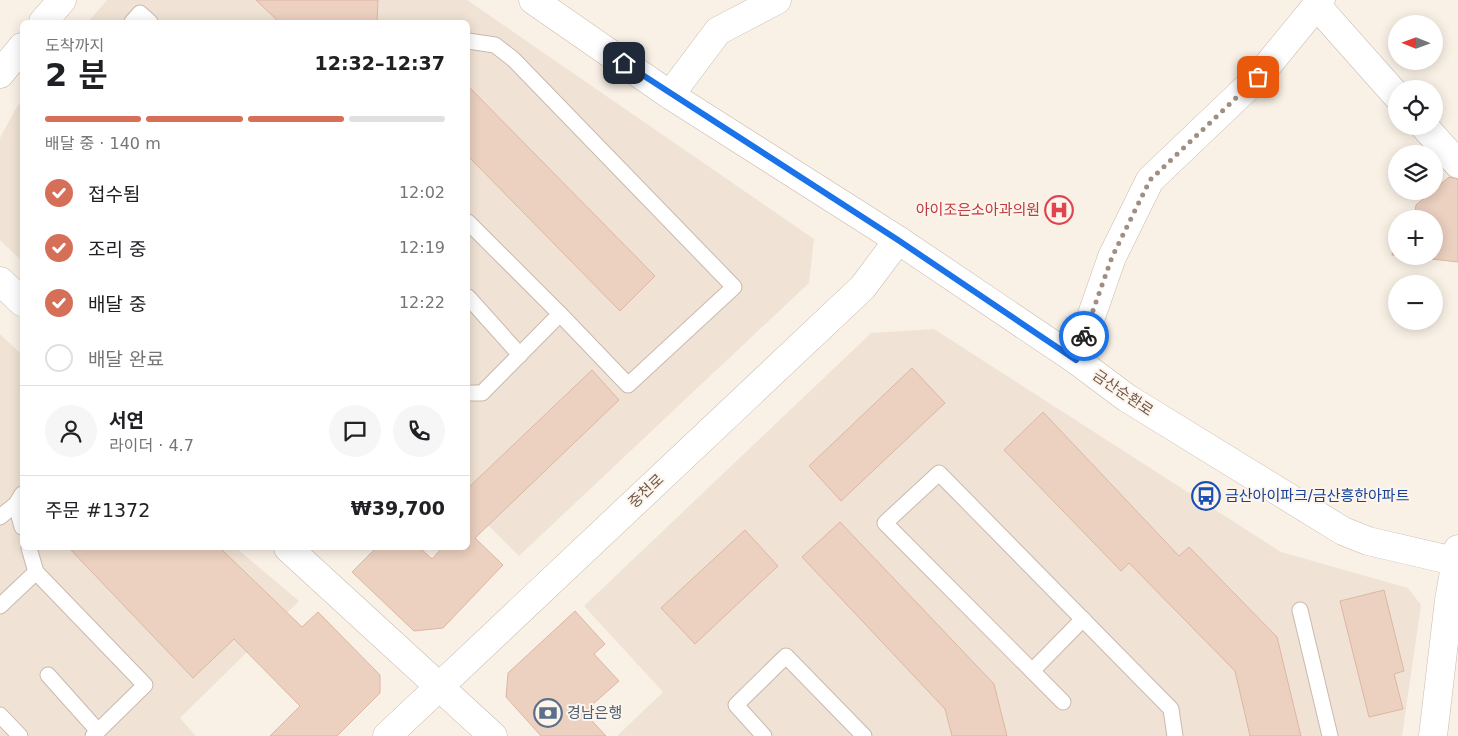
<!DOCTYPE html>
<html lang="ko">
<head>
<meta charset="utf-8">
<style>
	:root { --surface:#fff; --page:#f6f6f6; --text:#202124; --muted:#757577; --line:#e0e0e0; --accent:#d66f58 }
	body { margin:0; font-family:"DejaVu Sans","Noto Sans KR",sans-serif; background:var(--page); color:var(--text); height:100vh; display:flex; flex-direction:column; font-size:19px; white-space:nowrap }
	* { box-sizing:border-box; margin:0 }
	p { font-size:16px; color:var(--muted) }
	.icon { flex:none; width:28px; height:28px; fill:none; stroke:currentColor; stroke-width:2; stroke-linecap:round; stroke-linejoin:round }
	.map { position:relative; flex:1; overflow:hidden }
	.drawer { position:absolute; left:20px; top:20px; width:450px; height:530px; display:flex; flex-direction:column; background:var(--surface); border-radius:8px; box-shadow:0 2px 12px #0003 }
	.drawer>* { flex:none }
	.needle { width:32px; rotate:271deg }
	.controls { position:absolute; left:1388px; top:15px; display:grid; gap:10px }
	.controls a { display:grid; place-items:center; width:55px; height:55px; border-radius:50%; background:var(--surface); box-shadow:0 2px 12px #0003; font-size:25px }
	.pin { position:absolute; display:grid; place-items:center; width:42px; height:42px; color:#fff; margin:-21px; border-radius:10px; box-shadow:0 2px 8px #0006 }
	.courier { position:absolute; display:grid; place-items:center; width:50px; height:50px; margin:-25px; border:4px solid #1a73e8; border-radius:50%; background:#fff; color:#222; box-shadow:0 1px 6px #0007 }
	.overview em { font-style:normal; font-weight:600 }
	.overview div { display:flex; flex-direction:column-reverse }
	.overview { display:flex; align-items:center; justify-content:space-between; height:85px; padding:0 25px }
	h1 { font-size:32px; font-weight:600; line-height:38px }
	.bar { display:grid; grid-template-columns:repeat(4,1fr); gap:8px 5px; align-content:center; height:60px; padding:0 25px }
	.bar i { height:6px; border-radius:4px; background:var(--line) }
	.bar .current { background:var(--accent) }
	.bar p { grid-column:span 4 }
	.line { display:flex; align-items:center; gap:12px; padding:0 25px; border-top:1px solid var(--line) }
	.line div { flex:1 }
	.round { display:grid; place-items:center; flex:none; width:52px; height:52px; border-radius:26px; background:var(--page) }
	ol { padding:0 25px; list-style:none }
	li { display:flex; align-items:center; gap:15px; height:55px }
	li p { margin-inline-start:auto }
	li .icon { padding:5px; border-radius:50%; background:var(--accent); color:#fff; stroke-width:4 }
	li:last-child { color:var(--muted) }
	li i { width:28px; height:28px; border:2px solid var(--line); border-radius:50% }
	.map>svg:first-child { display:block }
	.residential { fill:#f0e3d5 }
	.building { fill:#ecd0c0; stroke:#ddb6a3 }
	.lines { fill:none; stroke-linecap:round; stroke-linejoin:round }
	.service-casing { stroke:#cab9ad; stroke-width:17 }
	.minor-casing { stroke:#cab9ad; stroke-width:29 }
	.tertiary-casing { stroke:#cab9ad; stroke-width:29 }
	.service { stroke:#fff; stroke-width:15 }
	.minor { stroke:#fff; stroke-width:28 }
	.tertiary { stroke:#fff; stroke-width:28 }
	.done { stroke:#a08e83; stroke-width:5; stroke-dasharray:0 9 }
	.route { stroke:#1a73e8; stroke-width:6 }
	.labels { text-anchor:middle; dominant-baseline:central; stroke-width:4; stroke-linejoin:round; paint-order:stroke }
	.health-label { font-size:15px; fill:#be3a42; stroke:#fdf5eb; text-anchor:end }
	.street-label { font-size:15px; fill:#70584d; stroke:#fdf5eb }
	.transit-label { font-size:15px; fill:#164399; stroke:#fdf5eb; text-anchor:start }
	.service-label { font-size:15px; fill:#4e5e75; stroke:#fdf5eb; text-anchor:start }
</style>
</head>
<body>
<div class="map">
<svg width="1458" height="736" viewBox="0 0 1458 736">
	<rect width="100%" height="100%" fill="#faf1e6"/>
	<g class="residential">
		<polygon points="107,0 467,0 814,239 809,283 519,556 468,505 468,22 88,22"/>
		<polygon points="22,100 22,261 0,240 0,138 15,110"/>
		<polygon points="934,329 1281,552 1408,588 1421,605 1402,736 617,736 663,692 584,606 871,333"/>
		<polygon points="0,334 22,355 22,548 236,548 299,601 180,718 196,736 0,736"/>
	</g>
	<g class="building">
		<polygon points="256,0 378,0 377,22 279,22"/>
		<polygon points="468,86 655,276 620,311 468,156"/>
		<polygon points="1449,177 1458,179 1458,262 1405,256 1434,256 1434,219 1414,219 1416,205"/>
		<polygon points="1395,230 1396,230 1396,255 1392,255"/>
		<polygon points="912,368 945,403 841,501 809,466"/>
		<polygon points="592,370 619,400 475,538 503,565 443,628 414,631 352,572 376,548 420,548 432,559 442,548 468,548 468,488"/>
		<polygon points="1043,412 1179,556 1189,547 1277,637 1301,736 1250,736 1235,671 1129,563 1121,571 1004,450"/>
		<polygon points="840,522 994,684 1007,736 952,736 945,709 802,557"/>
		<polygon points="745,530 778,566 695,644 661,608"/>
		<polygon points="69,548 220,548 302,627 318,612 380,675 380,693 337,736 270,736 300,706 234,639 193,678"/>
		<polygon points="1384,590 1404,671 1394,674 1403,709 1369,717 1340,601"/>
		<polygon points="575,611 605,644 594,654 619,681 584,712 606,736 541,736 506,697 508,673"/>
	</g>
	<g class="lines">
		<defs>
			<g id="service">
				<polyline points="132,22 140,13 150,22"/>
				<polyline points="468,41 495,45 513,59 734,287 628,385 560,314"/>
				<polyline points="468,222 560,314 482,393 468,393"/>
				<polyline points="468,297 520,355"/>
				<polyline points="16,504 22,527"/>
				<polyline points="0,517 16,504 22,494"/>
				<polyline points="29,548 36,572 145,685 93,736"/>
				<polyline points="0,606 36,572"/>
				<polyline points="1300,610 1330,736"/>
				<polyline points="1032,671 1083,619"/>
				<polyline points="48,675 98,731"/>
				<polyline points="1063,702 885,523 939,473 1171,709 1175,736"/>
				<polyline points="0,715 20,736"/>
				<polyline points="764,736 736,705 786,656 864,736"/>
			</g>
			<g id="minor">
				<polyline points="1317,6 1396,95"/>
				<polyline points="670,95 718,31 777,0"/>
				<polyline points="1424,126 1458,164"/>
				<polyline points="0,281 22,302"/>
				<polyline points="1076,360 1112,257 1150,180 1258,77 1321,0"/>
				<polyline points="288,548 493,736"/>
				<polyline points="387,736 863,287 898,240"/>
				<polyline points="1433,736 1449,600 1458,549"/>
			</g>
			<g id="tertiary">
				<polyline points="533,0 670,95 898,240 1076,360 1127,398 1343,531 1368,541 1458,562"/>
				<polyline points="43,22 62,0"/>
				<polyline points="0,74 22,47"/>
			</g>
		</defs>
		<use href="#service" class="service-casing"/>
		<use href="#minor" class="minor-casing"/>
		<use href="#tertiary" class="tertiary-casing"/>
		<use href="#service" class="service"/>
		<use href="#minor" class="minor"/>
		<use href="#tertiary" class="tertiary"/>
	</g>
	<g class="lines">
		<polyline class="done" points="1084,336 1112,257 1150,180 1258,77"/>
		<polyline class="route" points="624,63 898,240 1076,360 1084,336"/>
	</g>
	<defs>
		<symbol id="hospital-ring" viewBox="-11 -11 22 22"><circle r="9.5" fill="#fdf5eb" stroke="#e0444e" stroke-width="1.5"/><path d="M-5-5h3v3.5h4V-5h3V5h-3V1.5h-4V5h-3Z" fill="#e0444e"/></symbol>
		<symbol id="bus-ring" viewBox="-11 -11 22 22"><circle r="9.5" fill="#fdf5eb" stroke="#1a4fb4" stroke-width="1.5"/><path d="M-5-6H5V4H4V6H2V4H-2V6H-4V4H-5ZM-3.5-4V0h7V-4ZM-3.5 1.2v1.5H-2V1.2ZM2 1.2v1.5H3.5V1.2Z" fill="#1a4fb4"/></symbol>
		<symbol id="bank-ring" viewBox="-11 -11 22 22"><circle r="9.5" fill="#fdf5eb" stroke="#5c6f8a" stroke-width="1.5"/><path d="M-6-4H6V4H-6ZM0-2.3a2.3 2.3 0 1 0 0 4.6a2.3 2.3 0 1 0 0-4.6Z" fill="#5c6f8a"/></symbol>
	</defs>
	<g fill-rule="evenodd">
		<use href="#hospital-ring" x="1043" y="194" width="32" height="32"/>
		<use href="#bus-ring" x="1190" y="480" width="32" height="32"/>
		<use href="#bank-ring" x="532" y="697" width="32" height="32"/>
	</g>
	<g class="labels">
		<g class="health-label">
			<text x="1040" y="210">아이조은소아과의원</text>
		</g>
		<g class="street-label">
			<text transform="translate(1123 393) rotate(34)">금산순환로</text>
			<text transform="translate(646 491) rotate(-43)">중천로</text>
		</g>
		<g class="transit-label">
			<text x="1225" y="496">금산아이파크/금산흥한아파트</text>
		</g>
		<g class="service-label">
			<text x="567" y="713">경남은행</text>
		</g>
	</g>
</svg>
<div class="controls">
<a><svg class="needle" viewBox="-14 -14 28 28"><path d="M0-13l5 13h-10z" fill="#e53935"/><path d="M0 13l5-13h-10z" fill="#757577"/></svg></a>
<a><svg class="icon" aria-label="locate" viewBox="0 0 24 24"><circle cx="12" cy="12" r="6"/><path d="M12 2v4M12 18v4M2 12h4M18 12h4"/></svg></a>
<a><svg class="icon" aria-label="layers" viewBox="0 0 24 24"><path d="M12 4l9 5-9 5-9-5zM3 14l9 5 9-5"/></svg></a>
<a>+</a>
<a>−</a>
</div>
<div class="pin" style="left:1258px;top:77px;background:#ea580c"><svg class="icon" aria-label="bag" viewBox="0 0 24 24"><path d="M5 8h14l-1 12H6zM9 8a3 3 0 0 1 6 0"/></svg></div>
<div class="pin" style="left:624px;top:63px;background:#1f2937"><svg class="icon" aria-label="home" viewBox="0 0 24 24"><path d="M3 11l9-7 9 7M6 9v11h12V9"/></svg></div>
<div class="courier" style="left:1084px;top:336px"><svg class="icon" aria-label="bike" viewBox="0 0 24 24"><circle cx="6" cy="16" r="4"/><circle cx="18" cy="16" r="4"/><path d="M6 16l4-8h5l3 8M10 8l3 8H6M13 5h3"/></svg></div>
<section class="drawer">
<div class="overview"><div><h1>2 분</h1><p>도착까지</p></div><em>12:32–12:37</em></div>
<div class="bar"><i class="current"></i><i class="current"></i><i class="current"></i><i></i><p>배달 중 · 140 m</p></div>
<ol>
<li><svg class="icon" aria-label="check" viewBox="0 0 24 24"><path d="M5 12l5 5 9-10"/></svg>접수됨<p>12:02</p></li>
<li><svg class="icon" aria-label="check" viewBox="0 0 24 24"><path d="M5 12l5 5 9-10"/></svg>조리 중<p>12:19</p></li>
<li><svg class="icon" aria-label="check" viewBox="0 0 24 24"><path d="M5 12l5 5 9-10"/></svg>배달 중<p>12:22</p></li>
<li><i></i>배달 완료</li>
</ol>
<div class="line" style="height:90px"><a class="round"><svg class="icon" aria-label="person" viewBox="0 0 24 24"><circle cx="12" cy="8" r="4"/><path d="M4 21q1-7 8-7t8 7"/></svg></a><div><b>서연</b><p>라이더 · 4.7</p></div><a class="round"><svg class="icon" aria-label="chat" viewBox="0 0 24 24"><path d="M4 5h16v11H9l-5 4z"/></svg></a><a class="round"><svg class="icon" aria-label="phone" viewBox="0 0 24 24"><path d="M5 4h4l2 5-3 2q2 4 5 5l2-3 5 2v4C11 20 4 13 5 4z"/></svg></a></div>
<div class="line" style="height:65px"><div>주문 #1372</div><b>₩39,700</b></div>
</section>
</div>
</body>
</html>
